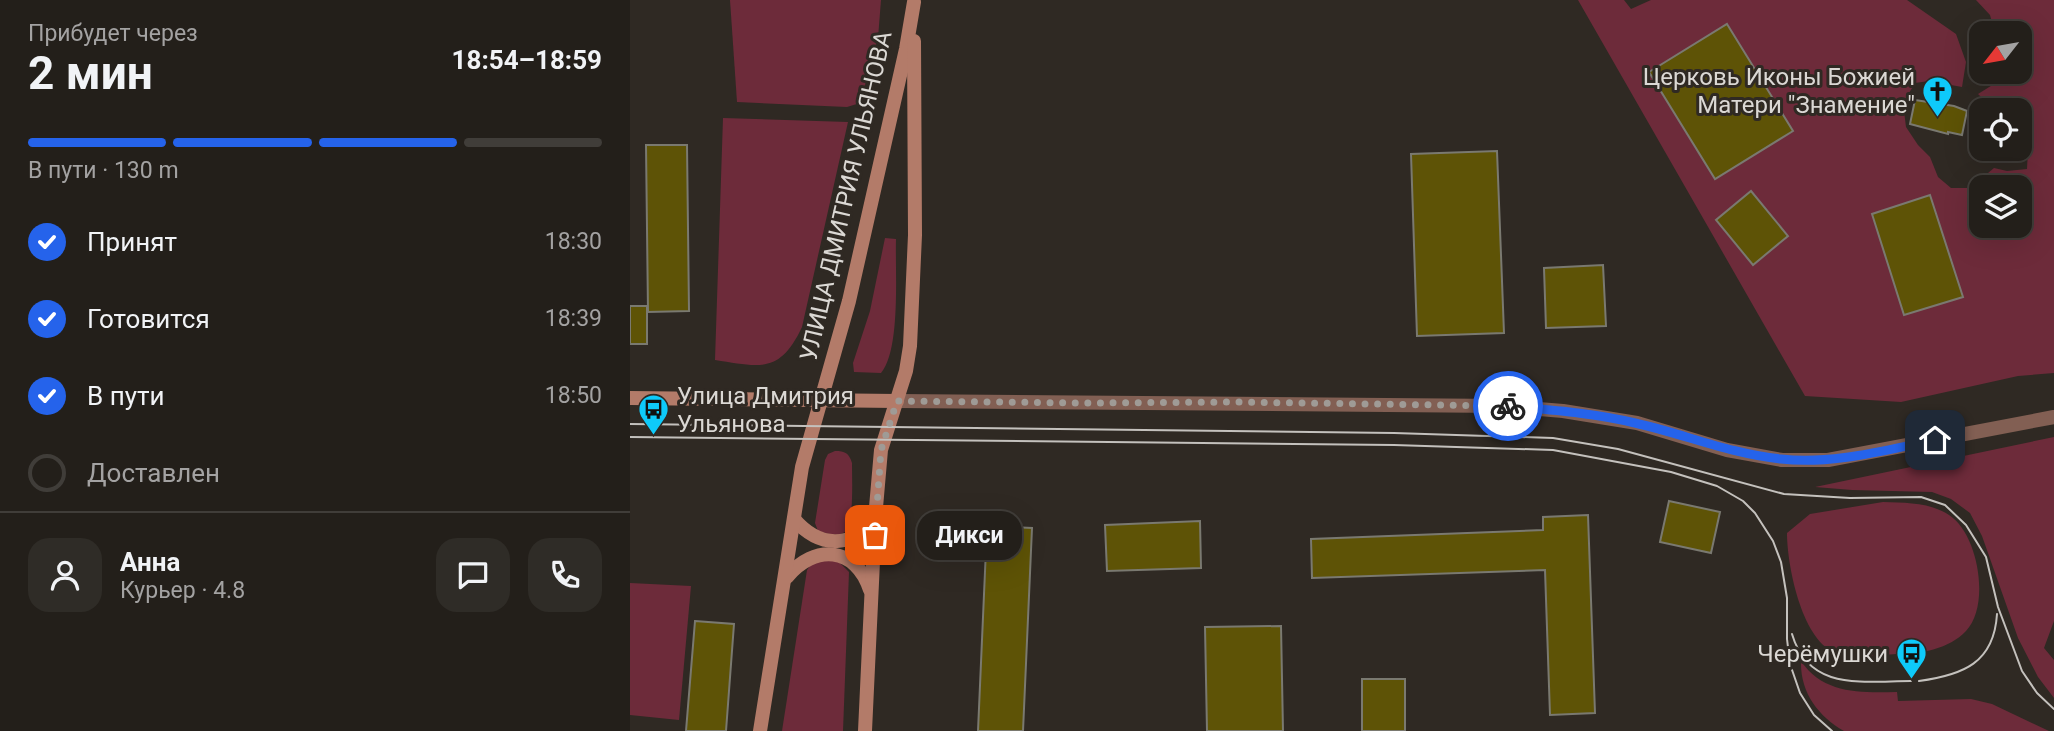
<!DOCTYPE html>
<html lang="ru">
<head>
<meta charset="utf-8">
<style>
	:root { --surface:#231f1a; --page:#2f2c27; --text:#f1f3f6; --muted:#a3a2a2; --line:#403d39; --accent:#2563eb }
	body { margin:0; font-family:Roboto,sans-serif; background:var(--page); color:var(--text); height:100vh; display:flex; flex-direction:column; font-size:26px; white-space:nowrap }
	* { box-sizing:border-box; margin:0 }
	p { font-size:23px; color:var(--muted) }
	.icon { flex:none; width:38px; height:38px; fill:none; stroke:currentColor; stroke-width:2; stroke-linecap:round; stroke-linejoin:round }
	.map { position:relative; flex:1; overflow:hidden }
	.side { display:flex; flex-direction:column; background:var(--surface); width:630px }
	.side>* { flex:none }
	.needle { width:46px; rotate:239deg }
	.controls { position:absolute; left:1339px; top:21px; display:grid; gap:14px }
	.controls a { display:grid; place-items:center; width:63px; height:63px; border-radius:14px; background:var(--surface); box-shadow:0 7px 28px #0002,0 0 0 2px var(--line); font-size:35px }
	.pin { position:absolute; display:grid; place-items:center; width:60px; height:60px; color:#fff; margin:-30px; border-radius:14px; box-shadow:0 4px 10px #0006 }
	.courier { position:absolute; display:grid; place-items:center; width:70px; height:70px; margin:-35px; border:5px solid #2563eb; border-radius:50%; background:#fff; color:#222; box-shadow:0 2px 9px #0007 }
	.bubble { position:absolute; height:49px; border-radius:21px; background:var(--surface); box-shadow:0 7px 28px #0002,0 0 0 2px var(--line); font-size:23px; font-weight:700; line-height:49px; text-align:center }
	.head em { font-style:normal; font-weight:700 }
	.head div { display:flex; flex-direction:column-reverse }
	.head { display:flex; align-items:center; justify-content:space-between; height:119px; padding:0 28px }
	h1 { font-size:46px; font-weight:700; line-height:52px }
	.bar { display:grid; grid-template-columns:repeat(4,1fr); gap:10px 7px; align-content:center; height:84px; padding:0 28px }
	.bar i { height:9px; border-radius:5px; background:var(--line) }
	.bar .current { background:var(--accent) }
	.bar p { grid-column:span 4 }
	.line { display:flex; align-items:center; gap:18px; padding:0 28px; border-top:2px solid var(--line) }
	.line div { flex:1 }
	.round { display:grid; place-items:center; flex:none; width:74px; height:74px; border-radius:21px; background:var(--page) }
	ol { padding:0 28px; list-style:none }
	li { display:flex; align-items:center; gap:21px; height:77px }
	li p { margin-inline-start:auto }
	li .icon { padding:7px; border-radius:50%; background:var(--accent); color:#fff; stroke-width:4 }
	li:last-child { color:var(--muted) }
	li i { width:38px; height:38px; border:4px solid var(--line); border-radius:50% }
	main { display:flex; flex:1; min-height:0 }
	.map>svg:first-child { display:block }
	.green { fill:#6d2b3a; fill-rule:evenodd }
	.building { fill:#5e5306; stroke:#7a7970; stroke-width:2 }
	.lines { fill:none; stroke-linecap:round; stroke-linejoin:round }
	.tertiary { stroke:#825f53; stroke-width:14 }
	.secondary { stroke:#b37b69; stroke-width:14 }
	.tram { stroke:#c4c1bd; stroke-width:2 }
	.done { stroke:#9f9b96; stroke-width:7; stroke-dasharray:0 12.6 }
	.route { stroke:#2563eb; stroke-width:9 }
	.labels { text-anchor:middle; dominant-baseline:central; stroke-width:6; stroke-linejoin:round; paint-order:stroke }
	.poi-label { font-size:24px; fill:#dbd8d4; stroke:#2f2923; text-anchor:end }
	.street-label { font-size:24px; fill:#dbd8d4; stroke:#2f2923 }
</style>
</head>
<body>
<main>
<section class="side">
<div class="head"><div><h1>2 мин</h1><p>Прибудет через</p></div><em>18:54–18:59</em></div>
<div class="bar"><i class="current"></i><i class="current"></i><i class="current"></i><i></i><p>В пути · 130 m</p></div>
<ol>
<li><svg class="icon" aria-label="check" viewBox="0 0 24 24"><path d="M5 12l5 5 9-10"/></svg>Принят<p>18:30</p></li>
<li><svg class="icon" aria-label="check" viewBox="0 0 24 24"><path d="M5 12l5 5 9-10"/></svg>Готовится<p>18:39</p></li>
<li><svg class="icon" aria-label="check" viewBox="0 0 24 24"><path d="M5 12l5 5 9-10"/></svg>В пути<p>18:50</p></li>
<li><i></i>Доставлен</li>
</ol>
<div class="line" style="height:126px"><a class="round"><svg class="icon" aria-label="person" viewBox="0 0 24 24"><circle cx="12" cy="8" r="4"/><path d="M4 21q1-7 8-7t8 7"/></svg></a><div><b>Анна</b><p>Курьер · 4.8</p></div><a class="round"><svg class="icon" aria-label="chat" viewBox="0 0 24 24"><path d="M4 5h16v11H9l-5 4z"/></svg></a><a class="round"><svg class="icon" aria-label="phone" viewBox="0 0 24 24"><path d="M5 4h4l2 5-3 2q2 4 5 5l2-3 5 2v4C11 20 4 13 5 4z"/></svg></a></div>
</section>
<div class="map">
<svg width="1424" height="731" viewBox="0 0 1424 731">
	<rect width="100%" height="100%" fill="#2f2923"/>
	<g class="green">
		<polygon points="100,0 251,0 248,38 230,103 217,107 107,102"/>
		<path d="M948,0H994L1001,9L1021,0H1277L1326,34L1336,62L1332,87L1299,81L1285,83L1273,103L1276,127L1288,145L1300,157L1308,177L1321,188H1340L1364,168L1377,171L1397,169L1398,149L1390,137V110H1365L1348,94L1364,84L1372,72H1390V33H1365L1360,15L1346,0H1424V373L1388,376L1271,402L1175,396ZM1351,187H1390V226H1351Z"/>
		<path d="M93,118L218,122L172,327C150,374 130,367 85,360Z"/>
		<path d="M255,238L266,239C265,272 271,349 251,373L224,372L223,363L240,311Z"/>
		<polygon points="1424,437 1424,621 1414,648 1424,660 1424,698 1408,677 1388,638 1352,536 1340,513 1321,499 1302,492 1222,490 1185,487"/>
		<path d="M205,451C215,451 219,453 222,463C222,476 224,523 216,531C208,538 196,533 188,531L185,523L195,460L198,454Z"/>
		<path d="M1253,502C1276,503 1299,502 1319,515C1348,533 1361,605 1336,631C1319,649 1291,654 1267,654C1251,655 1219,659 1204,652C1171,638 1157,564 1157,533L1180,514Z"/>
		<polygon points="206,559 219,572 213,731 152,731 177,570 183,562"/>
		<polygon points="0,583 61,586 49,720 0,715"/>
		<path d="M1171,661C1193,694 1231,693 1267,692L1268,701L1341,699L1362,704L1419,731H1214C1188,716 1170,692 1171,661Z"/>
	</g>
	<g class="building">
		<polygon points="1097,24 1163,131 1085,179 1019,72"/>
		<polygon points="1285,100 1324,106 1337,111 1332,135 1318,132 1318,134 1280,124"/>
		<polygon points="16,145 57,145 59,311 18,312"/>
		<polygon points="867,151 874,333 787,336 781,154"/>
		<polygon points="1121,191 1158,236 1123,265 1086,220"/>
		<polygon points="1300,195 1333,297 1274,315 1242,214"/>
		<polygon points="973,265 976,326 916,328 914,268"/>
		<rect x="0" y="306" width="17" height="38"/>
		<polygon points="1039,501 1090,512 1081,553 1030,542"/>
		<polygon points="958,515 965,713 920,715 915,570 682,578 681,539 913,530 913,517"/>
		<polygon points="570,521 571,568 477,571 475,525"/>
		<polygon points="357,526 402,528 393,731 348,731"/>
		<polygon points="65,621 104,624 96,731 56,731"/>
		<polygon points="651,626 653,731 577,731 575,627"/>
		<rect x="732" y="679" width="43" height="52"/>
	</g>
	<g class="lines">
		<polyline class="tertiary" points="267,401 874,406 933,411 1007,423 1097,450 1152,460 1198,460 1424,417"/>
		<g class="secondary">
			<polyline points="0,398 267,401"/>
			<path d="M164,519C189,548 221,549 245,519"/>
			<path d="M157,577C184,544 226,546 240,590"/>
			<polyline points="130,731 172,467 219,301 276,49 284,2"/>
			<polyline points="235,731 245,519 251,450 276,371 280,346 285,235 284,41"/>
		</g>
		<g class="tram">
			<polyline points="0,424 764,433 923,438 988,449 1154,494 1220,498 1291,497 1315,505 1336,525 1356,557 1368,607 1392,671 1407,693 1424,709"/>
			<polyline points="0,437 764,445 923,450 1041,472 1087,486 1113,501 1125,513 1143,541 1151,562 1157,598 1157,639 1160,664 1170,693 1184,715 1202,731"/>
			<path d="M1162,634C1179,692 1233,681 1281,681"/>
			<path d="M1289,681C1333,675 1364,663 1367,614"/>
		</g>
	</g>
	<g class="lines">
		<polyline class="done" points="245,535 251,450 267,401 453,403 604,402 878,406"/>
		<path class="route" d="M878,406C920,410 963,413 1005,423C1054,434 1101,454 1151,459C1202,465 1255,450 1305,440"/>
	</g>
	<defs>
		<symbol id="church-pin" viewBox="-11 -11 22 30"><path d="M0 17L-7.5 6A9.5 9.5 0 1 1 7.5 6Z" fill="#0ecafa" stroke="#2f2923"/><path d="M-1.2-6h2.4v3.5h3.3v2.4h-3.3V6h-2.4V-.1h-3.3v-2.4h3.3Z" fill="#111"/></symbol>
		<symbol id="bus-pin" viewBox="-11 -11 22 30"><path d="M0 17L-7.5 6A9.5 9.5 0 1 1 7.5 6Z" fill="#0ecafa" stroke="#2f2923"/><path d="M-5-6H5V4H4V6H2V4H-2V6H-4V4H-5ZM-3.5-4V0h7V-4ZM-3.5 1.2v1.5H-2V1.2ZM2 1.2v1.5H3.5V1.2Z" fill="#111"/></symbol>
	</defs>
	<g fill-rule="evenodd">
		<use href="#church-pin" x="1290" y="74" width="35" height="47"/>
		<use href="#bus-pin" x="6" y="392" width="35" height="47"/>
		<use href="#bus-pin" x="1264" y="636" width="35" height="47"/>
	</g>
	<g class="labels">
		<g class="poi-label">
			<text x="1285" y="77">Церковь Иконы Божией<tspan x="1285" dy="28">Матери "Знамение"</tspan></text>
			<text x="47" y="396" text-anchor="start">Улица Дмитрия<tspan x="47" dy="28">Ульянова</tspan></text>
			<text x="1258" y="654">Черёмушки</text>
		</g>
		<g class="street-label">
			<text transform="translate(216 196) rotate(-77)">УЛИЦА ДМИТРИЯ УЛЬЯНОВА</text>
		</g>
	</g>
</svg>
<div class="controls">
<a><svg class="needle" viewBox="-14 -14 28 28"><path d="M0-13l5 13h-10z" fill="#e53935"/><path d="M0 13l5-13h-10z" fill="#a3a2a2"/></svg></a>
<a><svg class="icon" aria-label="locate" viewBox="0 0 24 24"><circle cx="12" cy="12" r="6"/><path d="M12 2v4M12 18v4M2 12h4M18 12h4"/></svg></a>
<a><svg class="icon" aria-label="layers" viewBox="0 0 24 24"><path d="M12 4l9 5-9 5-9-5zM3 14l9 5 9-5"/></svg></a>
</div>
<div class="pin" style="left:245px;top:535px;background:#ea580c"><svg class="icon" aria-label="bag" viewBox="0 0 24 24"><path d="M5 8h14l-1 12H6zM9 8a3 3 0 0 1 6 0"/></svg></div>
<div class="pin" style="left:1305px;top:440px;background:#1f2937"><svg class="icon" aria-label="home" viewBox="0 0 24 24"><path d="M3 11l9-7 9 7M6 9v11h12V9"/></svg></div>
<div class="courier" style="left:878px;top:406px"><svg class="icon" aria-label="bike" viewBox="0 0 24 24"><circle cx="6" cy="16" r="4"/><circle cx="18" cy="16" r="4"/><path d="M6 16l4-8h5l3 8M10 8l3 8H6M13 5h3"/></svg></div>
<div class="bubble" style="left:287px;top:511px;width:105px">Дикси</div>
</div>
</main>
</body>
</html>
